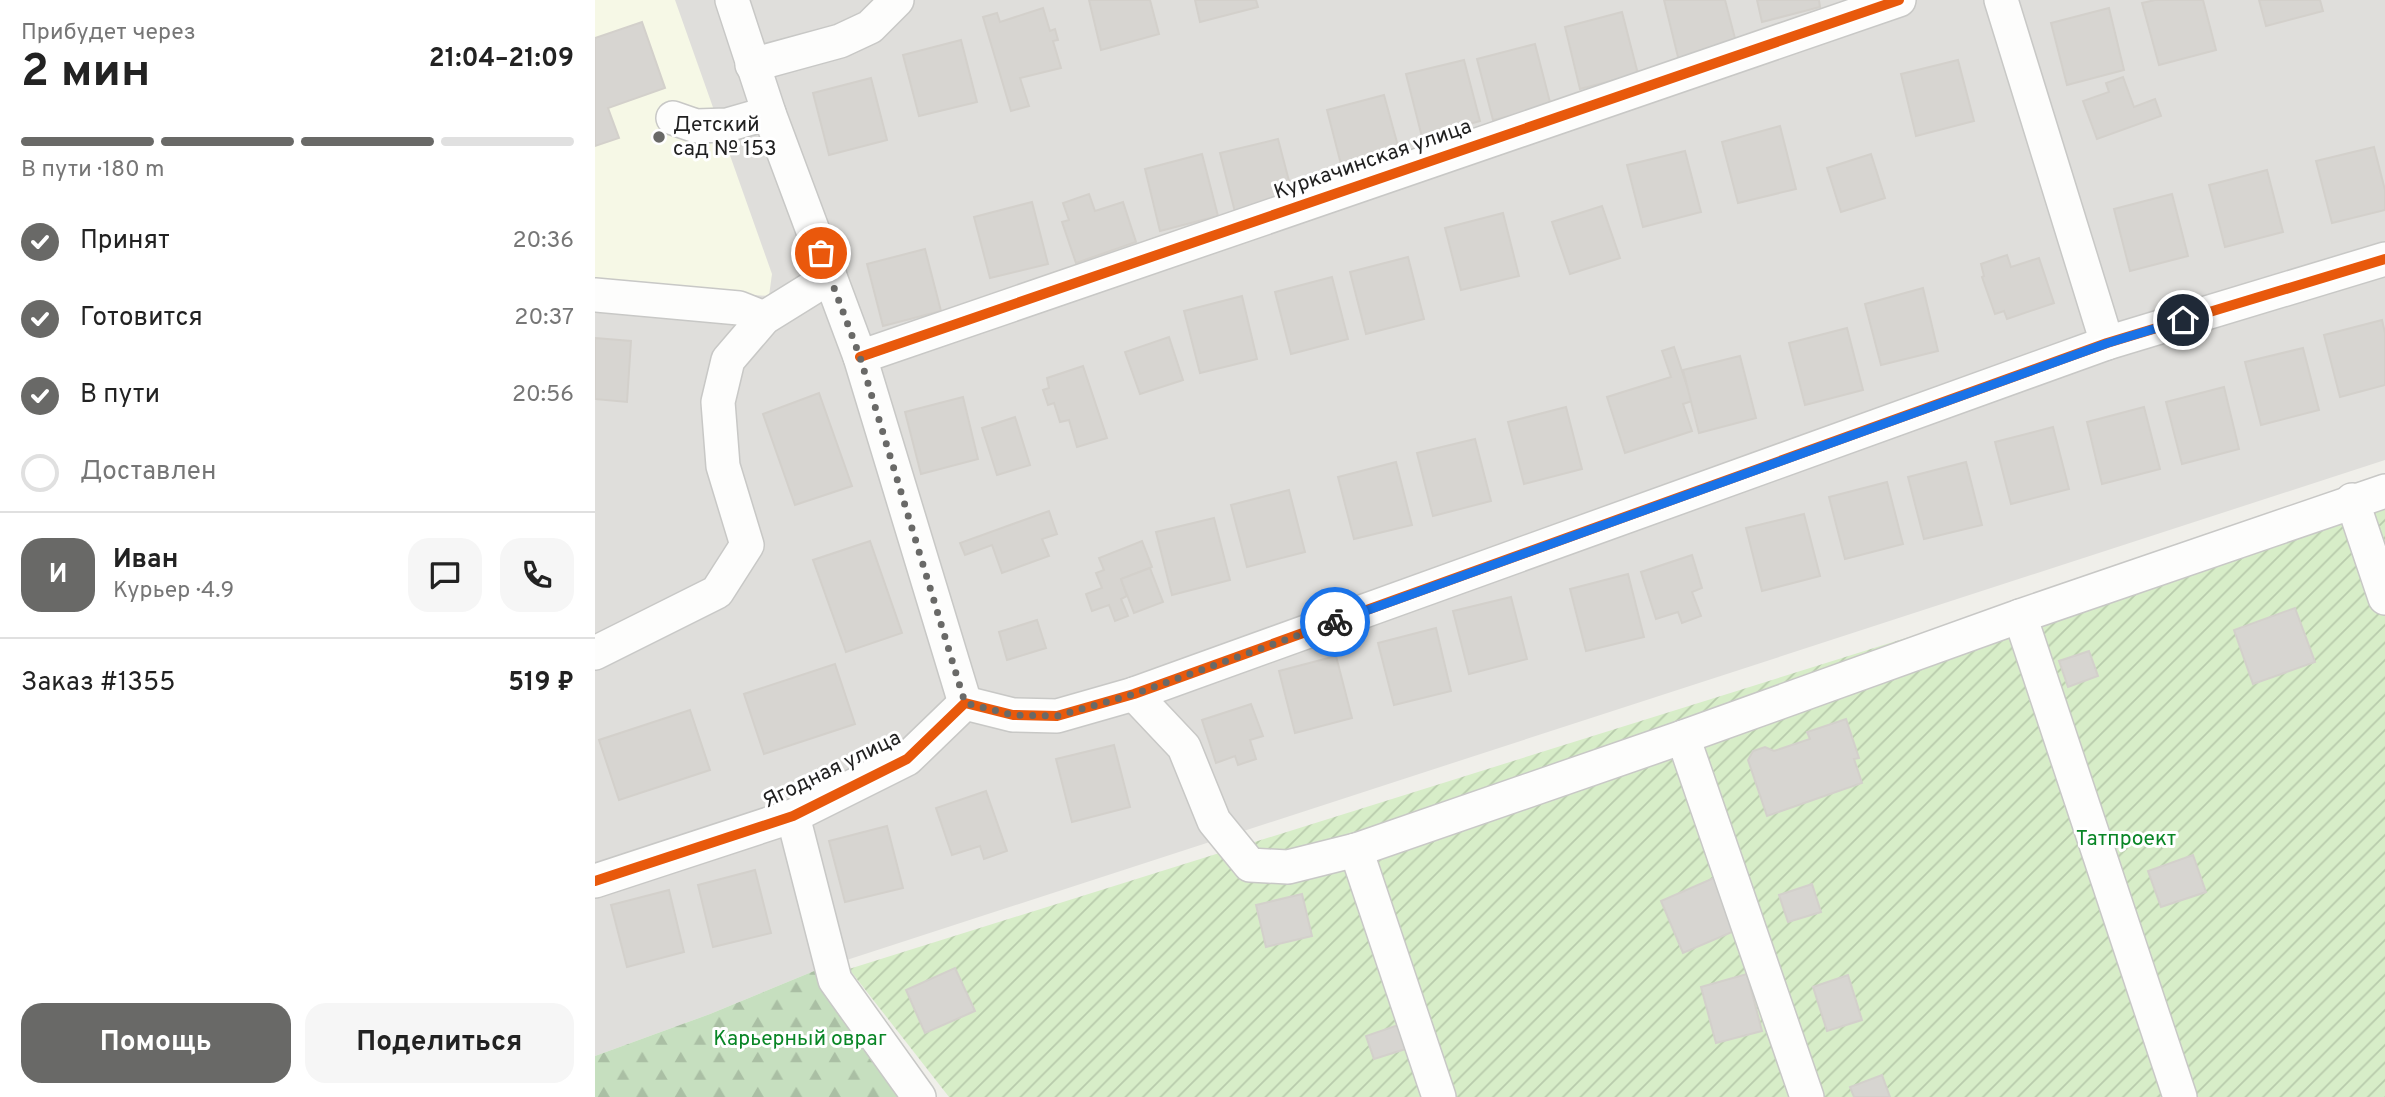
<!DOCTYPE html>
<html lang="ru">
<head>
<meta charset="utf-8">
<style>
	:root { --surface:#fff; --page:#f6f6f6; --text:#222; --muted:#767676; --line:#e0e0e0; --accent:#696967 }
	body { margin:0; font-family:Overpass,sans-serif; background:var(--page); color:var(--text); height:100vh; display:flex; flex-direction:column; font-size:26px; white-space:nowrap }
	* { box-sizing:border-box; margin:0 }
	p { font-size:23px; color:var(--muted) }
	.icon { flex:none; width:38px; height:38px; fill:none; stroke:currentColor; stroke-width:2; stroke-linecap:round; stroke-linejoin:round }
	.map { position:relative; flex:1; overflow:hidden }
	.drawer { display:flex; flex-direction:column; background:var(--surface); width:595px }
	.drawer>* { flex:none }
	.pin { position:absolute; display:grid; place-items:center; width:60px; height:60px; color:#fff; margin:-30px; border:4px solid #fff; border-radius:50%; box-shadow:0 2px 7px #0007 }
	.courier { position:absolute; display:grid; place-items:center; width:70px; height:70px; margin:-35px; border:5px solid #1a73e8; border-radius:50%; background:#fff; color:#222; box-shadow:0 2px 9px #0007 }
	.head em { font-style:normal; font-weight:700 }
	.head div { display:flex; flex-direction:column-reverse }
	.head { display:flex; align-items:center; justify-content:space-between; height:119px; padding:0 21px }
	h1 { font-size:46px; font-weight:700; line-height:52px }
	.bar { display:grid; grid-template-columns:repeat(4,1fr); gap:10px 7px; align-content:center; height:84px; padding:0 21px }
	.bar i { height:9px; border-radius:5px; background:var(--line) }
	.bar .on { background:var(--accent) }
	.bar p { grid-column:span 4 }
	.line { display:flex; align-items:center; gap:18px; padding:0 21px; border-top:2px solid var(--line) }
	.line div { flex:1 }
	.round { display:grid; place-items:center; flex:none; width:74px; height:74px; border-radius:21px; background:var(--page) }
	ol { padding:0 21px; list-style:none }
	li { display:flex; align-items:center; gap:21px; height:77px }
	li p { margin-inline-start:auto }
	li .icon { padding:7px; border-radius:50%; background:var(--accent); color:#fff; stroke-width:4 }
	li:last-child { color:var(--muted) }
	li i { width:38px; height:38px; border:4px solid var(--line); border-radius:50% }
	.button { display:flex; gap:14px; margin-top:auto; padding:14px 21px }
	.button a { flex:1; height:80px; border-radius:21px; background:var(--accent); color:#fff; font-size:28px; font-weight:700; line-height:80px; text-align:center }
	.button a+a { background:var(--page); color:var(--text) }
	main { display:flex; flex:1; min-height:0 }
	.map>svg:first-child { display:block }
	.residential { fill:#dfdedb }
	.education { fill:#f6f8e6 }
	.forest { fill:url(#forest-firs) }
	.garden { fill:url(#garden-furrows) }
	.building { fill:#d7d5d1; stroke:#d3d0cb; stroke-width:2 }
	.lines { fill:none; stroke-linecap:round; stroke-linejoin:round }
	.minor-casing { stroke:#c8c8c6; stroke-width:36 }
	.minor { stroke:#fdfdfc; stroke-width:33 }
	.cycleway-casing { stroke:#fff; stroke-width:15 }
	.cycleway { stroke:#e8590c; stroke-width:10 }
	.done { stroke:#696967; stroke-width:7; stroke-dasharray:0 12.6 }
	.route { stroke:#1a73e8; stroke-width:9 }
	.poi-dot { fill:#696967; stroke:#fff; stroke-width:2.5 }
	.labels { text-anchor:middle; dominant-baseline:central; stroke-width:6; stroke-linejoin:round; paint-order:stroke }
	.poi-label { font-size:21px; fill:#212121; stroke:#fff; text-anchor:start }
	.street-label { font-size:21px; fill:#212121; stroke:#fff }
	.park-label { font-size:21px; fill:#098626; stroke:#fff }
</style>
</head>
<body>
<main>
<section class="drawer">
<div class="head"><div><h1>2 мин</h1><p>Прибудет через</p></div><em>21:04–21:09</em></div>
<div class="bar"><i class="on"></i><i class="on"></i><i class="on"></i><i></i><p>В пути · 180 m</p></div>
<ol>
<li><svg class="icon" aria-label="check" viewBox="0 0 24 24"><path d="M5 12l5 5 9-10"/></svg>Принят<p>20:36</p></li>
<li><svg class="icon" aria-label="check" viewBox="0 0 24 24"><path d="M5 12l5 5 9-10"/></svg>Готовится<p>20:37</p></li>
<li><svg class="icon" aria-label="check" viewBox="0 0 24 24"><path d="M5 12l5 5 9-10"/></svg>В пути<p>20:56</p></li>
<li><i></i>Доставлен</li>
</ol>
<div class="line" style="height:126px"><b class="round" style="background:var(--accent);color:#fff">И</b><div><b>Иван</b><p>Курьер · 4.9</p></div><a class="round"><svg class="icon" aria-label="chat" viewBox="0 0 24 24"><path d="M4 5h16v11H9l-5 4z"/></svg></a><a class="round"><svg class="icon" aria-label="phone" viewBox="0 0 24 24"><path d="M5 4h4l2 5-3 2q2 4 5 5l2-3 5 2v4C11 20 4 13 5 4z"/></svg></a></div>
<div class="line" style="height:91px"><div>Заказ #1355</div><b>519 ₽</b></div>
<div class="button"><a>Помощь</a><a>Поделиться</a></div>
</section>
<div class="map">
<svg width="1790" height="1097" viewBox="0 0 1790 1097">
	<defs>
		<pattern id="forest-firs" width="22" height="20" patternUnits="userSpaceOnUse" patternTransform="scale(1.75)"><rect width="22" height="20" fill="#c6dfbf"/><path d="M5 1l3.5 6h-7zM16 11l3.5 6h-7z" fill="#aabfa4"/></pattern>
		<pattern id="garden-furrows" width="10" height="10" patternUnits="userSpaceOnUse" patternTransform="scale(1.75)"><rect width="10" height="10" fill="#d7edc8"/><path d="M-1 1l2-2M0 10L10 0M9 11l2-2" fill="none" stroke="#b8cbac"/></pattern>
	</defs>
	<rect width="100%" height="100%" fill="#f0efea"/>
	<polygon class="residential" points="0,0 1790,0 1790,460 224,969 115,1014 0,1056"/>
	<polygon class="education" points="0,0 80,0 177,274 174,296 0,284"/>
	<polygon class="forest" points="224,969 323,1097 0,1097 0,1056 115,1014"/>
	<polygon class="garden" points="1790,488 1790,1097 354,1097 254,969"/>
	<g class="building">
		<polygon points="494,0 555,0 564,34 506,50"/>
		<polygon points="600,0 661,0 663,7 605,22"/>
		<polygon points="1069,0 1130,0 1142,46 1084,61"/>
		<polygon points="1162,0 1224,0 1225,7 1167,22"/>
		<polygon points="1560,0 1608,0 1621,50 1564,65 1547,3"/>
		<polygon points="1664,0 1725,0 1728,11 1671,26"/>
		<polygon points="448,8 455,31 460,29 463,40 458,41 466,68 425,78 434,106 416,111 388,17 402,13 405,22"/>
		<polygon points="1514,8 1529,70 1472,85 1456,23"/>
		<polygon points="1027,12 1043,74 985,89 970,27"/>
		<polygon points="47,22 70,88 13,108 24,138 0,146 0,38"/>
		<polygon points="366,40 382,102 324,116 308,55"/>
		<polygon points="940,44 956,106 898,120 882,59"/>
		<polygon points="869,60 885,121 827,137 811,74"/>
		<polygon points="1363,60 1379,121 1321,136 1306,74"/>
		<polygon points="1528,77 1539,107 1560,99 1566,116 1502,139 1488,101 1514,92 1511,83"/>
		<polygon points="276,78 292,140 234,155 218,93"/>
		<polygon points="789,95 806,157 748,172 732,110"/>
		<polygon points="1185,126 1201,189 1143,203 1127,142"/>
		<polygon points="683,139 699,200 641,216 625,153"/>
		<polygon points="1779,147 1790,190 1790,210 1737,223 1721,161"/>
		<polygon points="1090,151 1106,212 1048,227 1032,165"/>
		<polygon points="607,154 623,216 565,231 550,169"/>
		<polygon points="1276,154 1290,198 1246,212 1232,168"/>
		<polygon points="1672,170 1688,232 1630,247 1614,185"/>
		<polygon points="494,194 500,211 528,202 541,242 481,263 467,222 474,220 468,203"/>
		<polygon points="1577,194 1593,256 1535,271 1519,209"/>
		<polygon points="437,202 453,264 395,278 379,217"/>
		<polygon points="1007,206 1025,258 975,274 957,222"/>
		<polygon points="908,213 924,276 866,290 850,228"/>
		<polygon points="330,249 346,311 288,326 272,264"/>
		<polygon points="1412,255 1416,267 1444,258 1459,303 1412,319 1409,311 1400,314 1387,277 1389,276 1386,264"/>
		<polygon points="813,257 829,319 771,334 755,272"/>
		<polygon points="737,277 753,339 696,354 680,292"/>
		<polygon points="1328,288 1343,351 1286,365 1270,304"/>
		<polygon points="647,296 662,359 605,373 589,311"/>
		<polygon points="1787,320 1790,333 1790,385 1745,397 1729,335"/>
		<polygon points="1252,328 1268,390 1210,405 1194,343"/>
		<polygon points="574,337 588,380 545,394 530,352"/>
		<polygon points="0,338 36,341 32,402 0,399"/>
		<polygon points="1079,347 1097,401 1088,404 1097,431 1030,453 1012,397 1076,377 1067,351"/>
		<polygon points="1708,348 1724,410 1666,425 1650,362"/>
		<polygon points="1145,356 1161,418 1104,433 1088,370"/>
		<polygon points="488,366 512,438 482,447 474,420 465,422 459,403 453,405 448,390 454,388 452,378"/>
		<polygon points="1629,387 1644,449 1587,464 1571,402"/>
		<polygon points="224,393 257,486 200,505 168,414"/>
		<polygon points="368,397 383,459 326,474 310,412"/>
		<polygon points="971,407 987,469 929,484 913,422"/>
		<polygon points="1549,407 1565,469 1507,484 1492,422"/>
		<polygon points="420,417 435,465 402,475 387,428"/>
		<polygon points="1458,427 1474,489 1416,504 1400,442"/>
		<polygon points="880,439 896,501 838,516 822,453"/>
		<polygon points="801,462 817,525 759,539 743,477"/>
		<polygon points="1371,462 1387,525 1329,539 1313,477"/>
		<polygon points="1292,482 1308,544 1250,559 1234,497"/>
		<polygon points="694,490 710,552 652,567 636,505"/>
		<polygon points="454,511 462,534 447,539 454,556 407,573 397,545 370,555 365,543"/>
		<polygon points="1209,514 1225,576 1167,591 1151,528"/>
		<polygon points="619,518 635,580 577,595 561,532"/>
		<polygon points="275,541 307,633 251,652 218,560"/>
		<polygon points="547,541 557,567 526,579 532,596 526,599 533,616 520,621 514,605 497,611 491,594 507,588 501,573 509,570 504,558"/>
		<polygon points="1097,555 1107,588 1097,592 1106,616 1087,623 1083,612 1061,619 1046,572"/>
		<polygon points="555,568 568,602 539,613 526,579"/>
		<polygon points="1033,574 1049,637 991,651 975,589"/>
		<polygon points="916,597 932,659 874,674 858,611"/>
		<polygon points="1700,608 1720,662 1658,684 1639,630"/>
		<polygon points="442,620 451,648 412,660 404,632"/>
		<polygon points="841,628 856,691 799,705 783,643"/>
		<polygon points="1494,651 1503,676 1473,687 1464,661"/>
		<polygon points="741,656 757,718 700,733 684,671"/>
		<polygon points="240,664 260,724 169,754 149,694"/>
		<polygon points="656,704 668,736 655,740 661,759 643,765 640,756 621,763 607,720"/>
		<polygon points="95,710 115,770 24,800 4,740"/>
		<polygon points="1251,719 1264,758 1259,759 1267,783 1172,816 1153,760 1158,751 1170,747 1179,751 1215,739 1212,732"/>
		<polygon points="519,745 535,807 477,822 461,759"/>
		<polygon points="391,791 412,851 389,859 385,846 357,855 341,808"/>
		<polygon points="292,826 308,888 250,902 234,841"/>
		<polygon points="1598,855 1611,892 1566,907 1553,871"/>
		<polygon points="160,870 176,933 118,947 103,885"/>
		<polygon points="1121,877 1144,929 1088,953 1066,901"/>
		<polygon points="1217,884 1226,912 1193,922 1184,895"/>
		<polygon points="74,890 89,952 32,967 16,905"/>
		<polygon points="707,894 717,936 671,947 661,905"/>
		<polygon points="360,968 380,1011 330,1033 311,990"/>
		<polygon points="1152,974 1167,1031 1121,1043 1106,987"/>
		<polygon points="1253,975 1267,1020 1232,1031 1218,987"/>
		<polygon points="809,1023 817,1047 779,1059 771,1036"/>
		<polygon points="1287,1075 1295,1097 1259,1097 1255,1087"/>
	</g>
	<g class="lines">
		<defs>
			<g id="minor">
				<polyline points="137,0 174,113 265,357 370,703"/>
				<polyline points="1406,0 1512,343"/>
				<polyline points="157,65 245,41 275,27 302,0"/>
				<polyline points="78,118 101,126 132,125 174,113"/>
				<polyline points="0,295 144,308 169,318"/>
				<polyline points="265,357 1304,0"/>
				<polyline points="1757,500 1790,598"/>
				<polyline points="1425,616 1585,1097"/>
				<polyline points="0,653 122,592 152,545 128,466 123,402 133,360 169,318 235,277"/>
				<polyline points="539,694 589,747 619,821 655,865 693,867 761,850 1088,737 1425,616 1790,491"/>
				<polyline points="1088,737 1212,1097"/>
				<polyline points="198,816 240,980 324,1097"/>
				<polyline points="761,850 844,1097"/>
				<polyline points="0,881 198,816 312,759 370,703 418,715 462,716 539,694 1512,343 1790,259"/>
			</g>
		</defs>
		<use href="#minor" class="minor-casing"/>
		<use href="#minor" class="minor"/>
		<defs>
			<g id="cycleway">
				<polyline points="265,357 1304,0"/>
				<polyline points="0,881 198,816 312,759 370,703 418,715 462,716 539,694 1512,343 1790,259"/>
			</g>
		</defs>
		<use href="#cycleway" class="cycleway-casing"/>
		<use href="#cycleway" class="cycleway"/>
	</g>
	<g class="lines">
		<polyline class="done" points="226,253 265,357 370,703 418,715 462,716 539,694 740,622"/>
		<polyline class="route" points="740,622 1513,343 1588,320"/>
	</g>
	<circle class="poi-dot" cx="64" cy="137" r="7"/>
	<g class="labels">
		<g class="poi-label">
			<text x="78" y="125">Детский<tspan x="78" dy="24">сад № 153</tspan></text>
		</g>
		<g class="street-label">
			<text transform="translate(778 160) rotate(-19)">Куркачинская улица</text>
			<text transform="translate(237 770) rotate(-26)">Ягодная улица</text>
		</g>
		<g class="park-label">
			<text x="1531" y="839">Татпроект</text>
			<text x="205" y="1039">Карьерный овраг</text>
		</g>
	</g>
</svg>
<div class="pin" style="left:226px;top:253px;background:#ea580c"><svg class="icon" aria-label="bag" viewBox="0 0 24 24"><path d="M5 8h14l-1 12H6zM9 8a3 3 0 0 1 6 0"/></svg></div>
<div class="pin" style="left:1588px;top:320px;background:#1f2937"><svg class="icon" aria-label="home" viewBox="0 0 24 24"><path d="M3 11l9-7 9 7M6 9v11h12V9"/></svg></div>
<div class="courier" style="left:740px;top:622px"><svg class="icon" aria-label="bike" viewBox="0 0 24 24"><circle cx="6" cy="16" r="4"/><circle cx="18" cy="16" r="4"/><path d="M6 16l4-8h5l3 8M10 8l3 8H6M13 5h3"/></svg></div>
</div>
</main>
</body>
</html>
